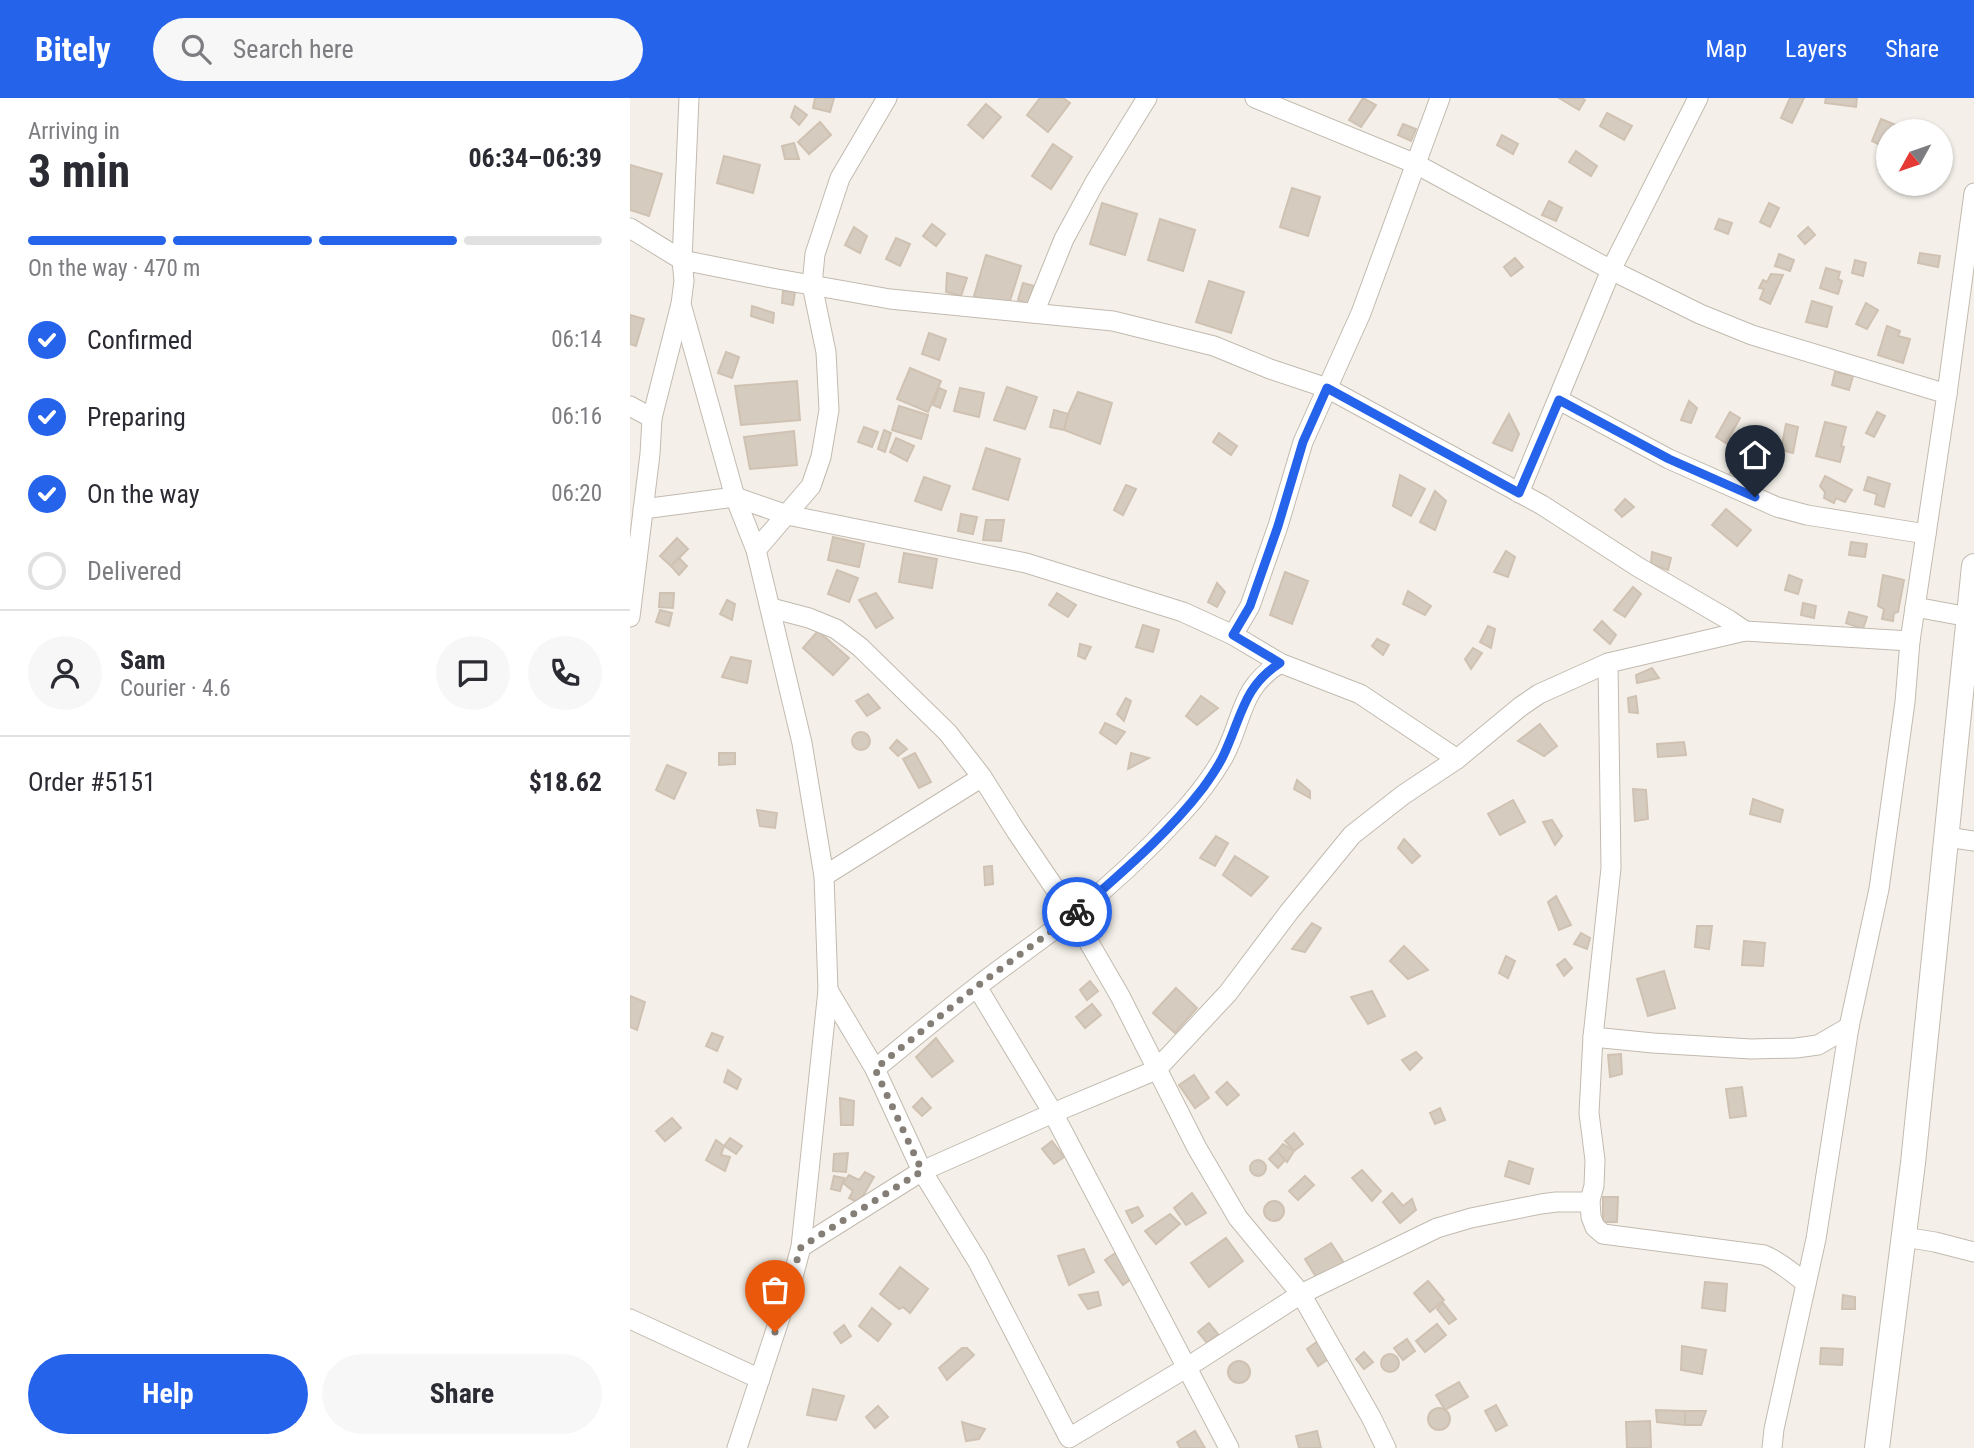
<!DOCTYPE html>
<html lang="en">
<head>
<meta charset="utf-8">
<style>
	:root { --surface:#fff; --page:#f7f7f7; --text:#2b2b33; --muted:#7c7c81; --line:#e1e1e2; --accent:#2563eb }
	body { margin:0; font-family:"Roboto Condensed",sans-serif; background:var(--page); color:var(--text); height:100vh; display:flex; flex-direction:column; font-size:26px; white-space:nowrap }
	* { box-sizing:border-box; margin:0 }
	p { font-size:23px; color:var(--muted) }
	.icon { flex:none; width:38px; height:38px; fill:none; stroke:currentColor; stroke-width:2; stroke-linecap:round; stroke-linejoin:round }
	.map { position:relative; flex:1; overflow:hidden }
	.panel { display:flex; flex-direction:column; background:var(--surface); width:630px }
	.panel>* { flex:none }
	.needle { width:46px; rotate:230deg }
	.controls { position:absolute; left:1246px; top:21px; display:grid; gap:14px }
	.controls a { display:grid; place-items:center; width:77px; height:77px; border-radius:50%; background:var(--surface); box-shadow:0 2px 5px #0004; font-size:35px }
	.pin { position:absolute; display:grid; place-items:center; width:60px; height:60px; color:#fff; margin:-72px -30px; border-radius:50% 50% 50% 0; rotate:-45deg; box-shadow:0 0 7px #0007 }
	.pin .icon { rotate:45deg }
	.courier { position:absolute; display:grid; place-items:center; width:70px; height:70px; margin:-35px; border:5px solid #2563eb; border-radius:50%; background:#fff; color:#222; box-shadow:0 2px 9px #0007 }
	.headline em { font-style:normal; font-weight:700 }
	.headline div { display:flex; flex-direction:column-reverse }
	.headline { display:flex; align-items:center; justify-content:space-between; height:119px; padding:0 28px }
	h1 { font-size:46px; font-weight:700; line-height:52px }
	.bar { display:grid; grid-template-columns:repeat(4,1fr); gap:10px 7px; align-content:center; height:84px; padding:0 28px }
	.bar i { height:9px; border-radius:5px; background:var(--line) }
	.bar .selected { background:var(--accent) }
	.bar p { grid-column:span 4 }
	.line { display:flex; align-items:center; gap:18px; padding:0 28px; border-top:2px solid var(--line) }
	.line div { flex:1 }
	.round { display:grid; place-items:center; flex:none; width:74px; height:74px; border-radius:37px; background:var(--page) }
	ol { padding:0 28px; list-style:none }
	li { display:flex; align-items:center; gap:21px; height:77px }
	li p { margin-inline-start:auto }
	li .icon { padding:7px; border-radius:50%; background:var(--accent); color:#fff; stroke-width:4 }
	li:last-child { color:var(--muted) }
	li i { width:38px; height:38px; border:4px solid var(--line); border-radius:50% }
	.primary-button { display:flex; gap:14px; margin-top:auto; padding:14px 28px }
	.primary-button a { flex:1; height:80px; border-radius:42px; background:var(--accent); color:#fff; font-size:28px; font-weight:700; line-height:80px; text-align:center }
	.primary-button a+a { background:var(--page); color:var(--text) }
	header { display:flex; align-items:center; gap:42px; box-sizing:border-box; height:98px; padding:0 35px; background:var(--accent); color:#fff }
	header strong { font-size:33px }
	nav { display:flex; gap:38px; margin-inline-start:auto; font-size:24px }
	.search { width:490px; height:63px; background:var(--page); display:flex; align-items:center; gap:18px; box-sizing:border-box; padding:0 24px; border-radius:38px; color:var(--muted); font-size:26px }
	main { display:flex; flex:1; min-height:0 }
	.map>svg:first-child { display:block }
	.building { fill:#d5cbbf; stroke:#d0c2b3; stroke-width:2 }
	.lines { fill:none; stroke-linecap:round; stroke-linejoin:round }
	.minor-casing { stroke:#c2baaf; stroke-width:21 }
	.tertiary-casing { stroke:#c2baaf; stroke-width:26 }
	.minor { stroke:#fff; stroke-width:19 }
	.tertiary { stroke:#fff; stroke-width:24 }
	.done { stroke:#847e76; stroke-width:7; stroke-dasharray:0 12.6 }
	.route { stroke:#2563eb; stroke-width:9 }
</style>
</head>
<body>
<header>
<strong>Bitely</strong>
<div class="search"><svg class="icon" aria-label="search" viewBox="0 0 24 24"><circle cx="10" cy="10" r="6"/><path d="M15 15l6 6"/></svg>Search here</div>
<nav><a>Map</a><a>Layers</a><a>Share</a></nav>
</header>
<main>
<section class="panel">
<div class="headline"><div><h1>3 min</h1><p>Arriving in</p></div><em>06:34–06:39</em></div>
<div class="bar"><i class="selected"></i><i class="selected"></i><i class="selected"></i><i></i><p>On the way · 470 m</p></div>
<ol>
<li><svg class="icon" aria-label="check" viewBox="0 0 24 24"><path d="M5 12l5 5 9-10"/></svg>Confirmed<p>06:14</p></li>
<li><svg class="icon" aria-label="check" viewBox="0 0 24 24"><path d="M5 12l5 5 9-10"/></svg>Preparing<p>06:16</p></li>
<li><svg class="icon" aria-label="check" viewBox="0 0 24 24"><path d="M5 12l5 5 9-10"/></svg>On the way<p>06:20</p></li>
<li><i></i>Delivered</li>
</ol>
<div class="line" style="height:126px"><a class="round"><svg class="icon" aria-label="person" viewBox="0 0 24 24"><circle cx="12" cy="8" r="4"/><path d="M4 21q1-7 8-7t8 7"/></svg></a><div><b>Sam</b><p>Courier · 4.6</p></div><a class="round"><svg class="icon" aria-label="chat" viewBox="0 0 24 24"><path d="M4 5h16v11H9l-5 4z"/></svg></a><a class="round"><svg class="icon" aria-label="phone" viewBox="0 0 24 24"><path d="M5 4h4l2 5-3 2q2 4 5 5l2-3 5 2v4C11 20 4 13 5 4z"/></svg></a></div>
<div class="line" style="height:91px"><div>Order #5151</div><b>$18.62</b></div>
<div class="primary-button"><a>Help</a><a>Share</a></div>
</section>
<div class="map">
<svg width="1344" height="1350" viewBox="0 0 1344 1350">
	<rect width="100%" height="100%" fill="#f4f0e9"/>
	<g class="building">
		<polygon points="185,0 204,0 200,14 183,10"/>
		<polygon points="410,0 433,0 440,5 418,34 397,17"/>
		<polygon points="733,0 746,7 731,29 719,22"/>
		<polygon points="929,0 952,0 955,2 949,12"/>
		<polygon points="1160,0 1174,0 1162,25 1151,20"/>
		<polygon points="1196,0 1227,0 1226,9 1195,5"/>
		<polygon points="356,6 371,19 353,40 338,27"/>
		<polygon points="165,8 177,17 169,27 161,19"/>
		<polygon points="977,15 1002,28 994,42 970,28"/>
		<polygon points="1251,21 1266,27 1263,33 1258,33 1256,50 1242,43"/>
		<polygon points="190,24 201,37 179,56 168,44"/>
		<polygon points="773,26 786,31 781,43 768,37"/>
		<polygon points="872,37 888,46 883,56 867,47"/>
		<polygon points="164,45 169,61 155,61 152,48"/>
		<polygon points="423,46 442,59 421,91 402,78"/>
		<polygon points="946,53 967,68 961,78 939,64"/>
		<polygon points="94,58 130,67 123,95 87,85"/>
		<polygon points="0,67 32,76 19,118 0,112"/>
		<polygon points="662,90 690,99 678,138 650,129"/>
		<polygon points="919,103 932,110 926,123 912,117"/>
		<polygon points="472,105 507,116 495,157 460,146"/>
		<polygon points="1139,105 1149,110 1140,129 1130,124"/>
		<polygon points="530,121 565,132 553,173 518,162"/>
		<polygon points="1089,121 1102,125 1098,136 1085,131"/>
		<polygon points="302,126 315,136 306,148 293,138"/>
		<polygon points="224,129 237,138 230,155 215,147"/>
		<polygon points="1178,129 1185,137 1175,146 1168,138"/>
		<polygon points="266,140 280,146 270,168 256,161"/>
		<polygon points="1290,155 1310,158 1308,169 1288,165"/>
		<polygon points="1149,156 1164,162 1160,173 1145,168"/>
		<polygon points="356,157 391,168 378,209 344,198"/>
		<polygon points="885,160 893,169 881,178 874,169"/>
		<polygon points="1225,162 1236,165 1233,178 1222,175"/>
		<polygon points="1196,170 1210,174 1208,181 1212,183 1208,196 1190,190"/>
		<polygon points="317,175 337,180 331,198 316,194"/>
		<polygon points="1141,176 1153,177 1140,206 1130,201 1134,191 1129,190 1133,182 1137,184"/>
		<polygon points="579,183 614,194 601,235 566,224"/>
		<polygon points="393,185 404,188 399,206 388,202"/>
		<polygon points="153,193 165,194 163,207 152,205"/>
		<polygon points="1182,203 1202,209 1197,229 1176,224"/>
		<polygon points="1236,205 1248,212 1237,231 1226,226"/>
		<polygon points="122,208 144,215 143,225 121,218"/>
		<polygon points="0,217 14,221 6,248 0,246"/>
		<polygon points="1257,228 1270,233 1268,238 1280,241 1273,265 1248,257"/>
		<polygon points="299,235 316,241 309,262 292,256"/>
		<polygon points="96,254 109,259 102,280 88,275"/>
		<polygon points="280,270 311,283 298,314 267,301"/>
		<polygon points="1205,274 1223,278 1219,292 1202,287"/>
		<polygon points="167,283 170,322 111,327 105,288"/>
		<polygon points="377,289 407,299 395,331 364,322"/>
		<polygon points="309,290 316,293 310,310 303,307"/>
		<polygon points="330,290 354,295 349,319 324,313"/>
		<polygon points="448,294 482,305 470,346 434,332 438,316"/>
		<polygon points="1059,303 1067,310 1061,325 1051,322"/>
		<polygon points="269,308 298,317 291,341 262,332"/>
		<polygon points="424,312 438,316 434,332 420,329"/>
		<polygon points="1100,314 1110,320 1096,345 1086,339"/>
		<polygon points="1247,314 1255,318 1244,339 1236,335"/>
		<polygon points="879,316 889,336 882,353 863,345"/>
		<polygon points="1195,324 1216,329 1211,348 1214,349 1210,364 1186,358"/>
		<polygon points="1156,326 1168,329 1163,355 1151,352"/>
		<polygon points="234,329 248,334 242,349 228,344"/>
		<polygon points="254,332 261,335 255,354 248,351"/>
		<polygon points="164,333 167,367 120,371 114,339"/>
		<polygon points="589,335 607,348 601,357 583,344"/>
		<polygon points="266,340 284,348 277,363 260,354"/>
		<polygon points="356,350 390,361 378,402 343,391"/>
		<polygon points="1123,357 1139,364 1137,369 1141,371 1131,390 1100,375 1103,370 1107,372 1113,358 1121,362"/>
		<polygon points="770,377 795,391 781,418 763,408"/>
		<polygon points="1195,378 1222,392 1215,404 1206,400 1204,405 1194,400 1195,394 1190,388"/>
		<polygon points="294,379 320,388 311,412 285,403"/>
		<polygon points="1238,379 1260,386 1254,409 1245,406 1247,396 1234,392"/>
		<polygon points="496,387 506,391 493,417 484,412"/>
		<polygon points="805,393 816,403 805,432 790,424"/>
		<polygon points="995,401 1004,409 992,419 985,412"/>
		<polygon points="1096,411 1121,432 1107,448 1082,427"/>
		<polygon points="331,416 347,419 343,436 328,433"/>
		<polygon points="356,422 374,422 371,443 353,442"/>
		<polygon points="203,439 234,446 229,469 198,462"/>
		<polygon points="47,440 58,451 41,468 30,458"/>
		<polygon points="1221,444 1237,446 1235,459 1219,457"/>
		<polygon points="876,453 885,459 878,479 864,474"/>
		<polygon points="1022,454 1041,460 1038,472 1021,466"/>
		<polygon points="274,455 307,461 302,490 269,484"/>
		<polygon points="49,460 57,468 49,477 41,468"/>
		<polygon points="207,472 228,480 219,504 198,496"/>
		<polygon points="655,474 678,483 662,526 640,517"/>
		<polygon points="1159,477 1172,482 1168,496 1155,492"/>
		<polygon points="1253,477 1274,482 1268,514 1264,515 1263,523 1252,521 1254,511 1248,508"/>
		<polygon points="587,485 595,494 587,509 578,504"/>
		<polygon points="1003,489 1011,496 995,519 984,512"/>
		<polygon points="778,493 801,508 795,517 773,506"/>
		<polygon points="30,495 44,495 43,510 29,509"/>
		<polygon points="246,495 263,520 246,530 229,502"/>
		<polygon points="427,495 446,507 438,519 419,507"/>
		<polygon points="97,502 105,506 102,522 90,516"/>
		<polygon points="1173,505 1186,508 1184,520 1171,517"/>
		<polygon points="30,512 42,515 39,528 26,524"/>
		<polygon points="1219,514 1237,519 1233,531 1216,525"/>
		<polygon points="972,523 986,537 980,546 964,532"/>
		<polygon points="513,527 529,532 523,554 506,549"/>
		<polygon points="858,528 865,531 861,550 850,544"/>
		<polygon points="188,533 219,560 203,577 173,550"/>
		<polygon points="747,541 759,547 753,557 742,548"/>
		<polygon points="450,546 461,549 455,561 448,558"/>
		<polygon points="843,550 852,555 841,571 835,561"/>
		<polygon points="101,559 121,563 117,585 92,579"/>
		<polygon points="1022,570 1029,580 1007,585 1006,577"/>
		<polygon points="238,596 250,610 237,618 226,603"/>
		<polygon points="571,598 588,610 567,627 556,618"/>
		<polygon points="1006,598 1008,615 999,614 998,600"/>
		<polygon points="496,600 501,603 494,623 487,616"/>
		<polygon points="475,625 495,634 486,646 470,635"/>
		<polygon points="910,626 927,648 914,658 888,643"/>
		<circle cx="231" cy="643" r="9"/>
		<polygon points="267,642 277,651 268,658 260,650"/>
		<polygon points="1054,644 1056,657 1028,659 1027,646"/>
		<polygon points="89,655 105,655 105,666 89,667"/>
		<polygon points="285,655 301,684 289,690 273,661"/>
		<polygon points="501,655 519,660 498,671"/>
		<polygon points="37,667 56,675 44,701 26,692"/>
		<polygon points="667,682 680,693 680,700 664,691"/>
		<polygon points="1003,691 1016,692 1018,721 1005,723"/>
		<polygon points="1123,701 1153,712 1150,724 1120,716"/>
		<polygon points="883,702 895,724 870,737 858,716"/>
		<polygon points="127,712 147,715 145,730 130,728"/>
		<polygon points="922,722 932,738 925,747 913,724"/>
		<polygon points="586,738 598,745 585,768 570,760"/>
		<polygon points="774,741 790,758 782,765 768,750"/>
		<polygon points="605,758 638,779 621,798 593,777"/>
		<polygon points="362,768 363,786 355,787 354,769"/>
		<polygon points="926,798 941,827 929,832 918,804"/>
		<polygon points="682,825 691,830 675,854 662,851"/>
		<polygon points="1067,828 1082,828 1079,851 1065,849"/>
		<polygon points="951,835 960,840 957,851 944,846"/>
		<polygon points="1114,843 1135,845 1133,868 1112,867"/>
		<polygon points="774,848 798,872 778,881 760,863"/>
		<polygon points="876,858 885,863 878,880 869,875"/>
		<polygon points="935,861 942,870 934,878 927,867"/>
		<polygon points="1034,873 1045,910 1018,918 1007,881"/>
		<polygon points="460,883 468,893 457,902 450,892"/>
		<polygon points="546,890 567,910 545,935 523,915"/>
		<polygon points="742,893 755,918 738,926 721,899"/>
		<polygon points="0,898 15,904 7,932 0,929"/>
		<polygon points="462,906 471,917 455,930 446,919"/>
		<polygon points="82,935 93,939 87,953 76,948"/>
		<polygon points="306,940 323,963 302,979 286,959"/>
		<polygon points="786,954 792,960 780,972 772,962"/>
		<polygon points="991,956 992,976 980,979 978,957"/>
		<polygon points="98,972 111,981 107,991 94,984"/>
		<polygon points="564,977 579,1000 565,1010 549,987"/>
		<polygon points="597,984 609,997 597,1007 586,994"/>
		<polygon points="1112,989 1116,1018 1100,1020 1096,991"/>
		<polygon points="210,1000 224,1003 223,1027 211,1027"/>
		<polygon points="292,1000 301,1010 292,1018 283,1009"/>
		<polygon points="810,1010 815,1022 805,1026 800,1015"/>
		<polygon points="42,1020 51,1030 35,1043 26,1033"/>
		<polygon points="664,1035 673,1046 664,1053 655,1043"/>
		<polygon points="100,1040 112,1048 106,1056 94,1048"/>
		<polygon points="86,1042 94,1048 91,1057 100,1059 95,1073 76,1062"/>
		<polygon points="422,1043 434,1059 424,1066 412,1051"/>
		<polygon points="653,1046 664,1053 657,1064 647,1053"/>
		<polygon points="647,1053 655,1062 648,1070 639,1061"/>
		<polygon points="218,1055 216,1074 203,1073 204,1056"/>
		<circle cx="628" cy="1070" r="8"/>
		<polygon points="879,1063 903,1071 899,1086 875,1078"/>
		<polygon points="732,1072 751,1093 742,1103 722,1080"/>
		<polygon points="235,1074 244,1079 229,1105 219,1100 223,1093 213,1085 219,1077 229,1082"/>
		<polygon points="204,1078 214,1080 210,1093 201,1091"/>
		<polygon points="675,1078 684,1087 668,1102 659,1093"/>
		<polygon points="562,1095 576,1115 556,1127 544,1110"/>
		<polygon points="762,1095 773,1108 782,1101 786,1112 770,1125 753,1104"/>
		<polygon points="973,1099 988,1099 987,1124 973,1124"/>
		<circle cx="644" cy="1113" r="10"/>
		<polygon points="508,1109 513,1118 502,1125 496,1113"/>
		<polygon points="540,1116 550,1126 526,1146 515,1133"/>
		<polygon points="596,1140 613,1163 579,1189 561,1165"/>
		<polygon points="701,1145 714,1165 688,1182 675,1161"/>
		<polygon points="454,1151 464,1174 439,1187 428,1158"/>
		<polygon points="487,1154 501,1181 493,1187 475,1162"/>
		<polygon points="270,1169 298,1191 280,1215 273,1209 269,1211 250,1196"/>
		<polygon points="798,1183 814,1202 800,1214 784,1195"/>
		<polygon points="1075,1184 1097,1186 1095,1213 1072,1210"/>
		<polygon points="468,1194 471,1207 458,1211 449,1197"/>
		<polygon points="1213,1197 1225,1199 1225,1211 1212,1211"/>
		<polygon points="813,1205 826,1221 819,1226 807,1211"/>
		<polygon points="242,1210 261,1226 248,1243 229,1228"/>
		<polygon points="579,1225 588,1236 577,1245 568,1234"/>
		<polygon points="807,1226 816,1237 795,1254 786,1243"/>
		<polygon points="214,1227 221,1238 211,1245 204,1235"/>
		<polygon points="777,1241 785,1253 773,1262 764,1250"/>
		<polygon points="688,1243 700,1260 688,1268 677,1251"/>
		<polygon points="1052,1248 1076,1252 1072,1276 1051,1272"/>
		<polygon points="332,1250 337,1250 344,1257 317,1282 309,1270"/>
		<polygon points="1191,1250 1213,1251 1212,1267 1190,1266"/>
		<polygon points="734,1254 743,1264 734,1271 726,1261"/>
		<circle cx="760" cy="1265" r="9"/>
		<circle cx="609" cy="1274" r="11"/>
		<polygon points="829,1284 838,1299 815,1312 806,1297"/>
		<polygon points="183,1291 214,1298 206,1322 177,1317"/>
		<polygon points="866,1307 877,1327 866,1333 855,1313"/>
		<polygon points="248,1308 258,1319 245,1330 236,1319"/>
		<circle cx="809" cy="1321" r="11"/>
		<polygon points="1026,1312 1055,1313 1055,1327 1027,1324"/>
		<polygon points="1055,1313 1076,1313 1071,1327 1055,1327"/>
		<polygon points="1020,1323 1021,1350 997,1350 996,1324"/>
		<polygon points="332,1324 355,1331 349,1341 336,1343"/>
		<polygon points="565,1333 575,1350 550,1350 547,1344"/>
		<polygon points="687,1333 691,1350 669,1350 666,1338"/>
	</g>
	<g class="lines">
		<defs>
			<g id="minor">
				<polyline points="59,0 52,162 54,183 51,206 105,399 126,452 172,645 194,778 198,892 171,1149 161,1186 107,1350"/>
				<polyline points="625,0 786,66 981,172 1070,216 1122,237 1317,296"/>
				<polyline points="0,130 52,162 142,180 260,201 483,223 584,248 640,271 697,290 912,407 1008,469 1099,522 1115,533"/>
				<polyline points="404,215 434,141 465,84 517,0"/>
				<polyline points="929,302 1039,361 1147,409 1177,417 1296,436"/>
				<polyline points="0,308 22,320"/>
				<polyline points="889,395 981,172 1068,0"/>
				<polyline points="13,411 105,399 157,417 396,465 553,514 603,537 650,565 730,596 827,661"/>
				<polyline points="126,452 181,388 191,359 199,312 196,254 182,187 185,156 210,80 257,0"/>
				<polyline points="1285,509 1339,519"/>
				<polyline points="141,510 179,520 206,531 230,549 318,635 352,679 386,733 443,817 490,898 567,1050 608,1120 671,1196 741,1319 756,1350"/>
				<polyline points="0,519 20,356 22,320 51,206"/>
				<polyline points="603,537 620,508 648,428 673,344 731,215 810,0"/>
				<path d="M978,565L981,770L963,939L959,1015L965,1062L964,1088L960,1102L961,1119L965,1129L973,1136L1134,1157C1151,1164 1162,1175 1176,1185"/>
				<polyline points="1317,739 1344,743"/>
				<polyline points="194,778 352,679"/>
				<polyline points="347,889 423,1015 599,1350"/>
				<polyline points="198,892 245,971 292,1073 348,1164 439,1340 556,1270 671,1196 807,1130 841,1120 911,1106 926,1104 955,1104 960,1102"/>
				<polyline points="963,939 1023,945 1121,951 1166,950 1188,947 1219,929"/>
				<path d="M245,971C279,943 313,915 348,888C379,864 411,842 442,818C480,788 517,753 550,717C566,700 582,679 594,658C614,619 610,590 650,565"/>
				<polyline points="1274,1139 1305,1144 1344,1154"/>
				<polyline points="171,1149 292,1073 423,1015 526,972 598,895 659,814 722,737 773,697 827,661 890,609 909,596 978,565 1115,533 1280,543"/>
				<polyline points="0,1221 130,1281"/>
				<polyline points="1142,1350 1144,1331 1186,1141 1219,929 1249,791 1275,604 1280,543 1317,296 1344,95"/>
			</g>
			<polyline id="tertiary" points="1247,1350 1283,1065 1344,468"/>
		</defs>
		<use href="#minor" class="minor-casing"/>
		<use href="#tertiary" class="tertiary-casing"/>
		<use href="#minor" class="minor"/>
		<use href="#tertiary" class="tertiary"/>
	</g>
	<g class="lines">
		<polyline class="done" points="145,1234 171,1149 292,1073 245,971 346,889 447,814"/>
		<path class="route" d="M447,814C491,775 537,737 573,690C581,679 590,666 595,654C612,617 614,588 650,565L603,537L620,508L648,428L673,344L697,290L889,395L929,302L1039,361L1125,399"/>
	</g>
</svg>
<div class="controls">
<a><svg class="needle" viewBox="-14 -14 28 28"><path d="M0-13l5 13h-10z" fill="#e53935"/><path d="M0 13l5-13h-10z" fill="#7c7c81"/></svg></a>
</div>
<div class="pin" style="left:145px;top:1234px;background:#ea580c"><svg class="icon" aria-label="bag" viewBox="0 0 24 24"><path d="M5 8h14l-1 12H6zM9 8a3 3 0 0 1 6 0"/></svg></div>
<div class="pin" style="left:1125px;top:399px;background:#1f2937"><svg class="icon" aria-label="home" viewBox="0 0 24 24"><path d="M3 11l9-7 9 7M6 9v11h12V9"/></svg></div>
<div class="courier" style="left:447px;top:814px"><svg class="icon" aria-label="bike" viewBox="0 0 24 24"><circle cx="6" cy="16" r="4"/><circle cx="18" cy="16" r="4"/><path d="M6 16l4-8h5l3 8M10 8l3 8H6M13 5h3"/></svg></div>
</div>
</main>
</body>
</html>
